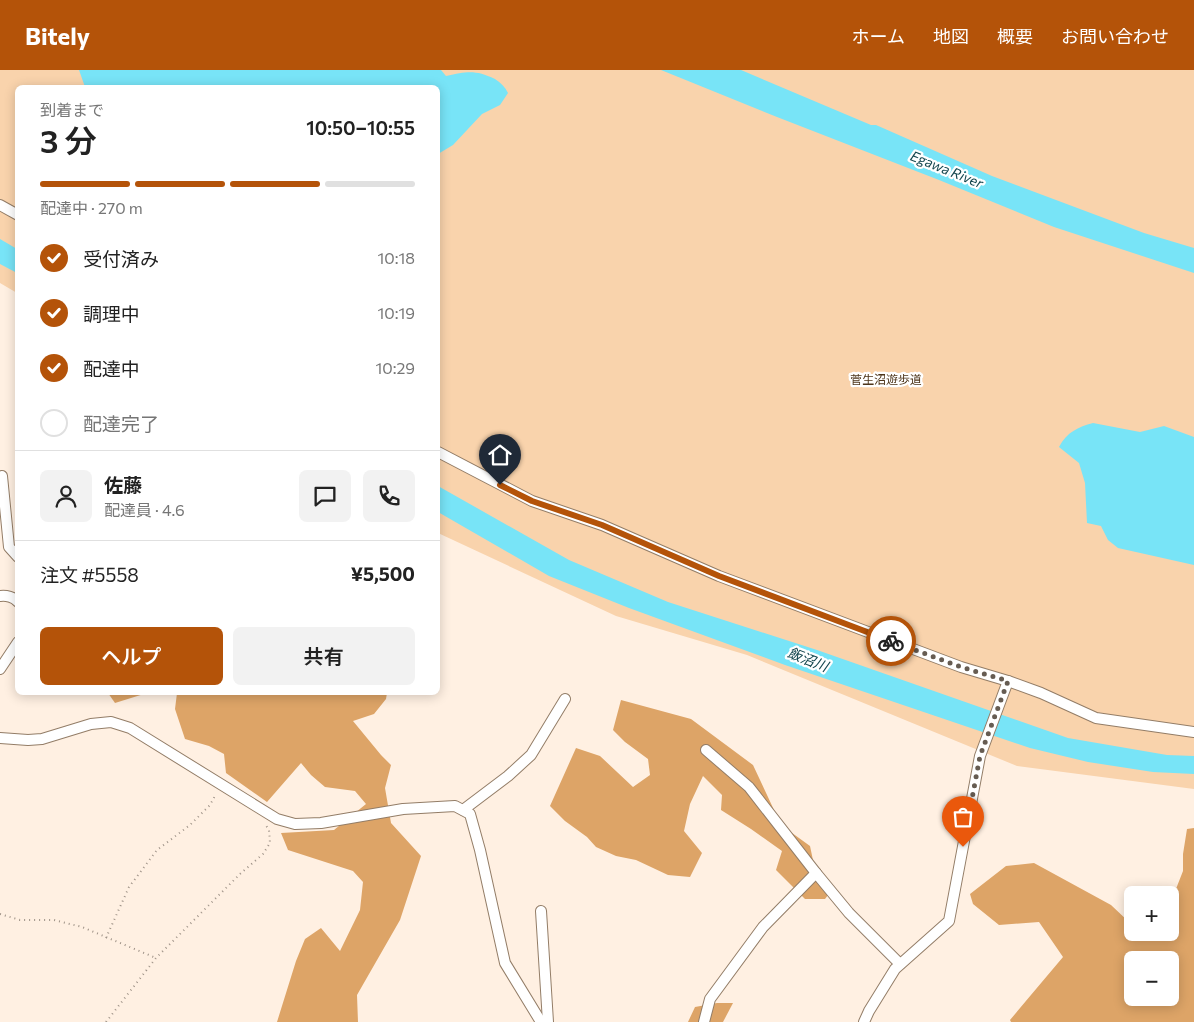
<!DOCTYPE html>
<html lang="ja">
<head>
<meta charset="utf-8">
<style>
	:root { --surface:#fff; --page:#f2f2f2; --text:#222; --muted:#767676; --line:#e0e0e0; --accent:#b45309 }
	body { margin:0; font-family:Commissioner,"Noto Sans JP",sans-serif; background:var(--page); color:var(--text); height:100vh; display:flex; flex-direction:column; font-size:19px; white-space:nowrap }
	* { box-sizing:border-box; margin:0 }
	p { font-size:16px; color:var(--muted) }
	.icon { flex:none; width:28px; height:28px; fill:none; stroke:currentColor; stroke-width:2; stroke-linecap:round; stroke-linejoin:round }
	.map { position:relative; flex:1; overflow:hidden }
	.sheet { position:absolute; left:15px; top:15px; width:425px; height:610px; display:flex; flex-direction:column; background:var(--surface); border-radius:8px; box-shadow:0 2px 12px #0003 }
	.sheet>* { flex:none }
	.fabs { position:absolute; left:1124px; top:816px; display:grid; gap:10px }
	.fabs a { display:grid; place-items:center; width:55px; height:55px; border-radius:8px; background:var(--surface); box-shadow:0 2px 12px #0003; font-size:25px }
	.pin { position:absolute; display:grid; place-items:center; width:42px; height:42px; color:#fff; margin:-51px -21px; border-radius:50% 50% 50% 0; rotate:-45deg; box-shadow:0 0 5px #0007 }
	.pin .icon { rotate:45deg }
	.courier { position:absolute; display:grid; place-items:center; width:50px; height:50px; margin:-25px; border:4px solid #b45309; border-radius:50%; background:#fff; color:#222; box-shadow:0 1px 6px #0007 }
	.head em { font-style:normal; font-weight:600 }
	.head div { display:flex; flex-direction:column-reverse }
	.head { display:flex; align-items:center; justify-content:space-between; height:85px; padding:0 25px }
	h1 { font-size:32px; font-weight:600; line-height:38px }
	.bar { display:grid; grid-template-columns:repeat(4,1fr); gap:8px 5px; align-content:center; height:60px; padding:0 25px }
	.bar i { height:6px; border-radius:4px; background:var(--line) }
	.bar .current { background:var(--accent) }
	.bar p { grid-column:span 4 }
	.line { display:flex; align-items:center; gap:12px; padding:0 25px; border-top:1px solid var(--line) }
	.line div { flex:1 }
	.round { display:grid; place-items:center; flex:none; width:52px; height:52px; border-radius:8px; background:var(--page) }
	ol { padding:0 25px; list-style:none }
	li { display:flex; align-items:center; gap:15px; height:55px }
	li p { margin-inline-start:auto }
	li .icon { padding:5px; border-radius:50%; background:var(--accent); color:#fff; stroke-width:4 }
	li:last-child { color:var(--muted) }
	li i { width:28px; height:28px; border:2px solid var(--line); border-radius:50% }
	.action { display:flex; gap:10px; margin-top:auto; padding:10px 25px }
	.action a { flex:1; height:58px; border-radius:8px; background:var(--accent); color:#fff; font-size:20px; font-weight:600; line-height:58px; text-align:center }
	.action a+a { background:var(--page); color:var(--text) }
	header { display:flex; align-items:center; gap:30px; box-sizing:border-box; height:70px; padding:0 25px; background:var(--accent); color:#fff }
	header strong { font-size:24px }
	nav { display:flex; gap:28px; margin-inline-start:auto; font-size:18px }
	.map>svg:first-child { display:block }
	.green { fill:#f9d3ac }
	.forest { fill:#dda467; fill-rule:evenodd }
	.water { fill:#78e4f7 }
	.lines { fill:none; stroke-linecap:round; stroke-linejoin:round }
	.minor-casing { stroke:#937d67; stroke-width:12 }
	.path { stroke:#9e9287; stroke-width:2; stroke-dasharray:1 4; stroke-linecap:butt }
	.minor { stroke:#fff; stroke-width:10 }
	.done { stroke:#665c52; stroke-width:5; stroke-dasharray:0 9 }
	.route { stroke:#b45309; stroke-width:6 }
	.labels { text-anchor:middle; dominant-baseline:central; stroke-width:4.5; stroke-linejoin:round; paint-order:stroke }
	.park-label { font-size:12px; fill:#4d351a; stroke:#fff }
	.water-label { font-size:14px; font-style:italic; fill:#15474f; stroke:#fff }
</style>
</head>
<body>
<header>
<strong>Bitely</strong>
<nav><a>ホーム</a><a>地図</a><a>概要</a><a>お問い合わせ</a></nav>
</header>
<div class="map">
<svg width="1194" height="952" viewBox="0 0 1194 952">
	<rect width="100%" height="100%" fill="#fff0e2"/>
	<polygon class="green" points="0,0 1194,0 1194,719 1017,696 747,585 616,546 438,463 438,18 18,18 17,223 0,213"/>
	<g class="forest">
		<polygon points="108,623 147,623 115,633"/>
		<polygon points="177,623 387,623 386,629 374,644 353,651 381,685 391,695 385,718 391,753 421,786 400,850 357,925 358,952 277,952 296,891 305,869 321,858 340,881 360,840 363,812 353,801 288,780 281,763 334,760 366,734 355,721 325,717 311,705 301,693 267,732 226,703 224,684 209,676 185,669 175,639"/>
		<polygon points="621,630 691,649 753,695 781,755 810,776 814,795 834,817 825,829 805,829 776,800 782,781 751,759 721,740 722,725 703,706 690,734 684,761 702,783 690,807 668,805 636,790 616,786 596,777 587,767 565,751 550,736 576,678 600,686 633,717 650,705 648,689 625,672 613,660"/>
		<path d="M1194,758V952H1011L1010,950L1063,887L1039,852L999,855L973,834L970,824L1006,796L1034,793L1111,835L1129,852H1132V862H1170V828L1174,824L1183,801V784L1187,759ZM1132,890H1170V928H1132Z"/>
		<polygon points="717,933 733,933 723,952 688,952 695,937"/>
	</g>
	<g class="water">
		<path d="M79,0H441L446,6C468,1 476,0 495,9C501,13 505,17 508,23L500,35L482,44L453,75L438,84V18L85,17Z"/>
		<polygon points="661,0 741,0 871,55 876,55 992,106 1144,163 1194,178 1194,203 1054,157 939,110 777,47"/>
		<polygon points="0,169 17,179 17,203 0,194"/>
		<path d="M1093,353L1140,362L1164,356L1194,367V495L1118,478L1108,470L1101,456L1087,453L1085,413L1079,393L1059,377C1067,362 1078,357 1093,353Z"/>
		<polygon points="438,416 569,490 668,532 817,580 1068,668 1167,685 1194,686 1194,704 1153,702 1088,692 1030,678 785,595 629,538 549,506 438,442"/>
	</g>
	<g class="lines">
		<defs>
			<g id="minor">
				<polyline points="0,135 18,145"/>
				<polyline points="438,382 532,431 602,455 719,506 961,597 1008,611 1041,623 1096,648 1194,662"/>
				<polyline points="2,406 9,477 18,487"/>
				<path d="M0,526C6,525 14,527 18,532"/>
				<polyline points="0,599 18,572"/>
				<polyline points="0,668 28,670 42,669 91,654 111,652 130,658 277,749 295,754 321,753 403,739 455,736 470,744 480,780 505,893 541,952"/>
				<polyline points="706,680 749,717 816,803"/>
				<polyline points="463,740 508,706 531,685 565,629"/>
				<polyline points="541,841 548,952"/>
				<polyline points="704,952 710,929 763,857 816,803 849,843 900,894"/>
				<polyline points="864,952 869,941 895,899 949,851 980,686 1008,611"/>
			</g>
		</defs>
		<use href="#minor" class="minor-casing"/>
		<g class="path">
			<polyline points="0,844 20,850 54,850 82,857 156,888"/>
			<polyline points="106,868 129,817 157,780 190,755 210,735 216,724"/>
			<polyline points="106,952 156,888 240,804 263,784 270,773 269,760 265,754"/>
		</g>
		<use href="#minor" class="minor"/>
	</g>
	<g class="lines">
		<polyline class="done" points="891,571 961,597 1008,611 980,686 963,777"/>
		<polyline class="route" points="500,415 532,431 602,455 719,506 891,571"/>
	</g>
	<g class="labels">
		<g class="park-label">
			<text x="886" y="309">菅生沼遊歩道</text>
		</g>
		<g class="water-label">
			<text transform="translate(947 99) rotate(22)">Egawa River</text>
			<text transform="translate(808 589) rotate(21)">飯沼川</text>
		</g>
	</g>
</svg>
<div class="fabs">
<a>+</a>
<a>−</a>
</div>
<div class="pin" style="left:963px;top:777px;background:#ea580c"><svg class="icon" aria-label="bag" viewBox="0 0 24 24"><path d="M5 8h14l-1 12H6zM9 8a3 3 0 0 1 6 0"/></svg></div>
<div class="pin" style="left:500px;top:415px;background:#1f2937"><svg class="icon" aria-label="home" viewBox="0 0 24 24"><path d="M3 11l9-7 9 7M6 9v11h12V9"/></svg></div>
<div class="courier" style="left:891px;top:571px"><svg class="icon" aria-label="bike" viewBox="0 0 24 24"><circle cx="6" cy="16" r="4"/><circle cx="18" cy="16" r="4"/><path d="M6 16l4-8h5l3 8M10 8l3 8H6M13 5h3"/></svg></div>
<section class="sheet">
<div class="head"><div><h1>3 分</h1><p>到着まで</p></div><em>10:50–10:55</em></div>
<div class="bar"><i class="current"></i><i class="current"></i><i class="current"></i><i></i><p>配達中 · 270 m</p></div>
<ol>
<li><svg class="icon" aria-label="check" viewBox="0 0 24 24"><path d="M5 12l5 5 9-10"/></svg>受付済み<p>10:18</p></li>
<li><svg class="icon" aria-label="check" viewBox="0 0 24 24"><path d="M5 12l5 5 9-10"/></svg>調理中<p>10:19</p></li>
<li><svg class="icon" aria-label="check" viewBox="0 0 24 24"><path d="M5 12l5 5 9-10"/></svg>配達中<p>10:29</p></li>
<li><i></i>配達完了</li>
</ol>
<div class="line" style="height:90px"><a class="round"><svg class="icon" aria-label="person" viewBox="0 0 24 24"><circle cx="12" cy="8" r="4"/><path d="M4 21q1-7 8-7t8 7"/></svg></a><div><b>佐藤</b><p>配達員 · 4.6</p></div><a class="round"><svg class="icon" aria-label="chat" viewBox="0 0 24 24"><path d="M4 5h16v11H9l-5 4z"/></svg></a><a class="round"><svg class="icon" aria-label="phone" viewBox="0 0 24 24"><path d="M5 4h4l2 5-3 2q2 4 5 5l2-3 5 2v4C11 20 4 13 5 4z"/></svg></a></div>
<div class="line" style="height:65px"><div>注文 #5558</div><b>¥5,500</b></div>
<div class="action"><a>ヘルプ</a><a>共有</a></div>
</section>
</div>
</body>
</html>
